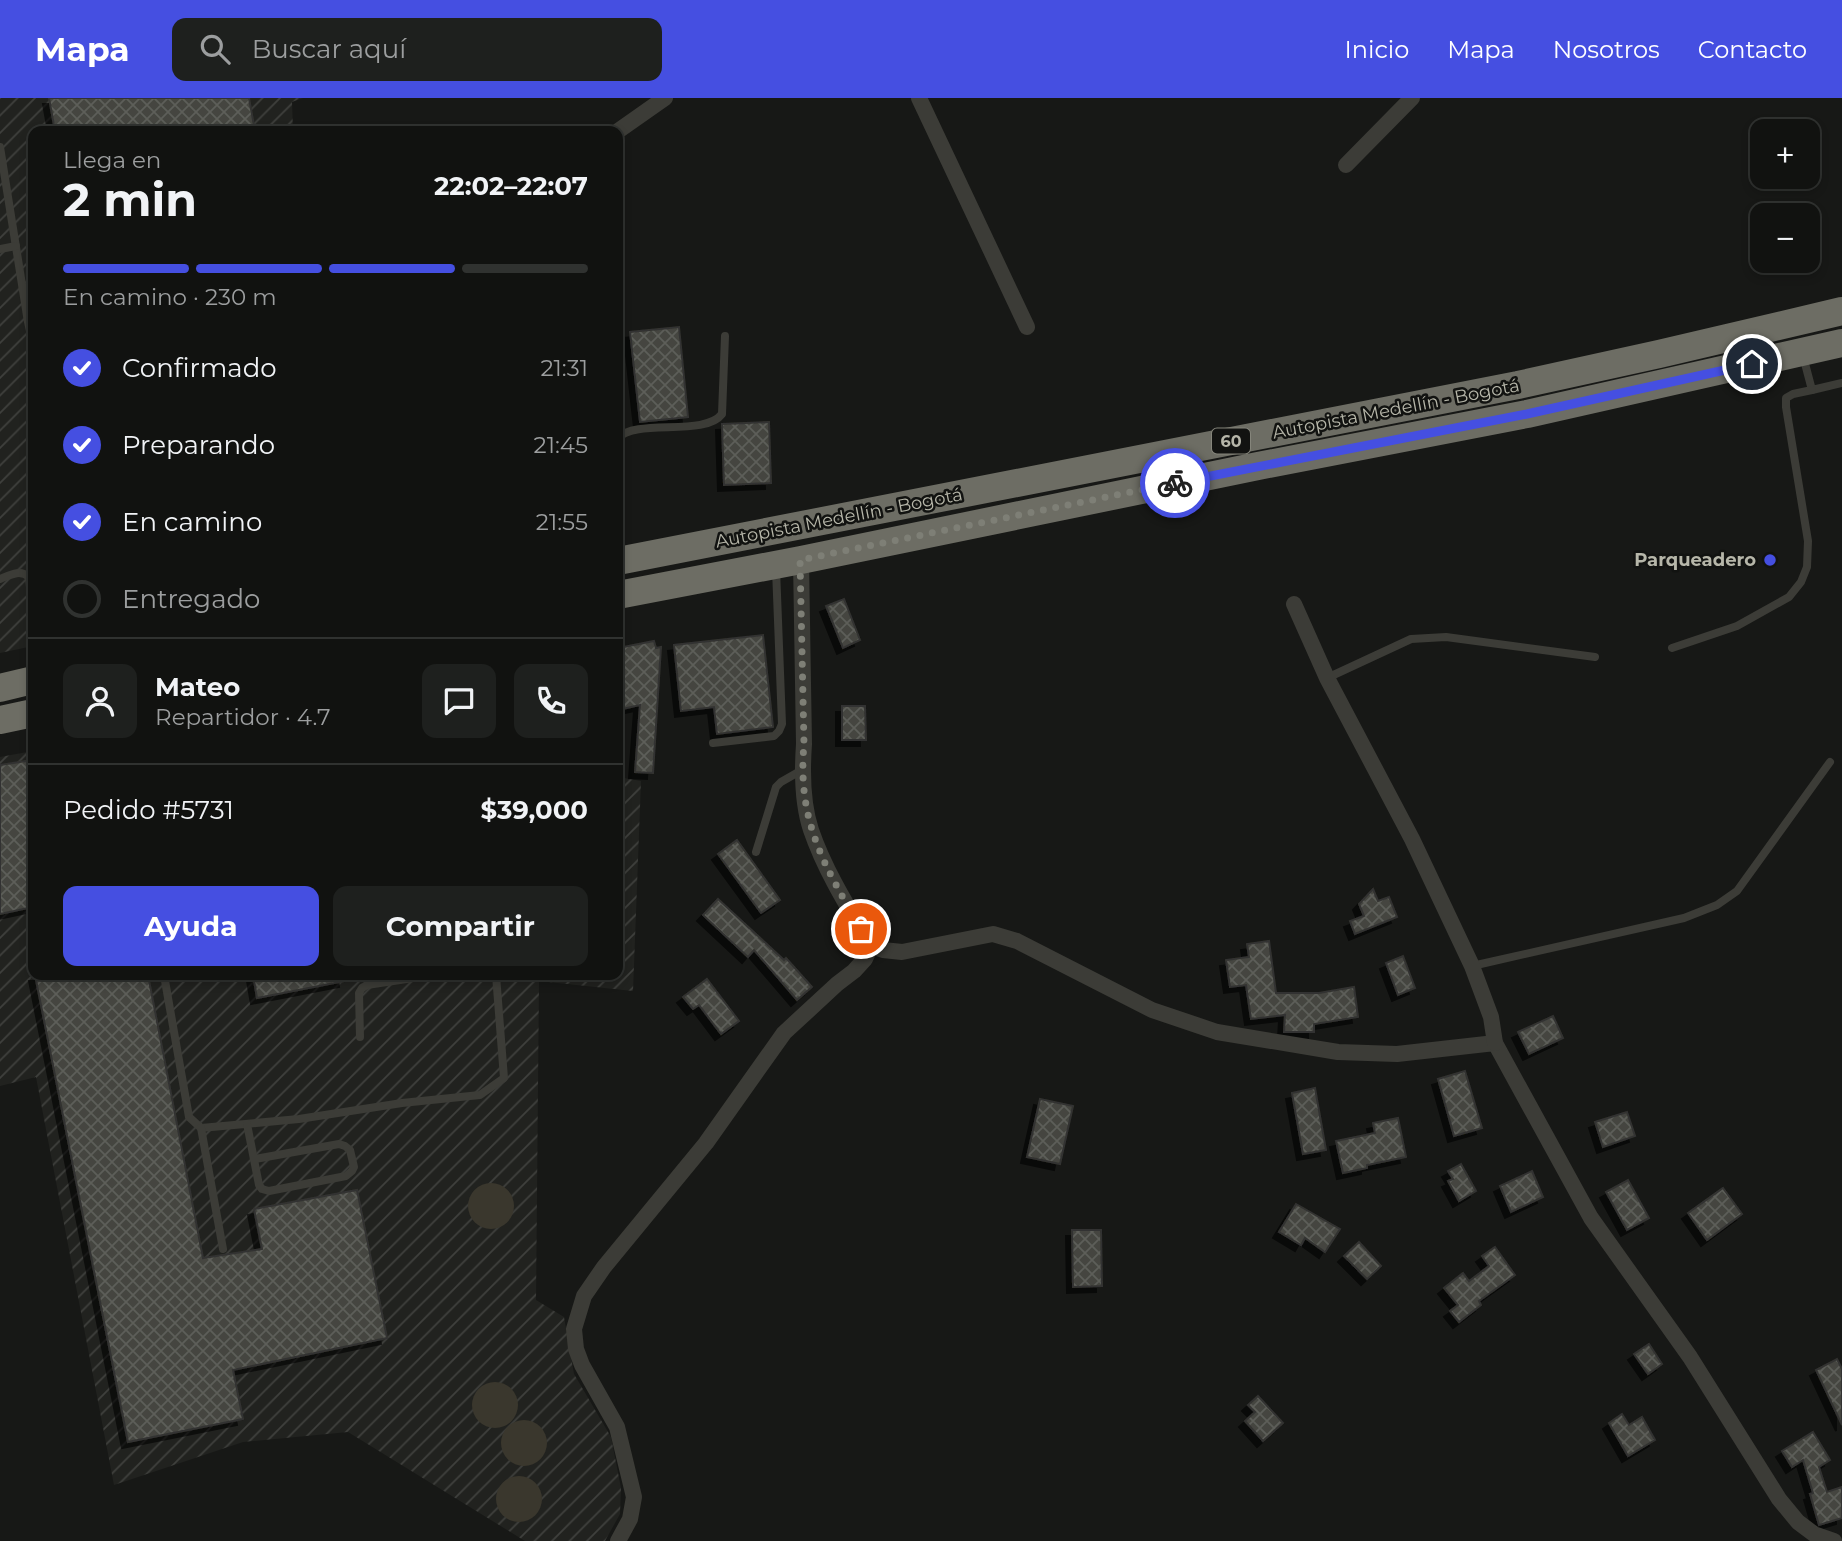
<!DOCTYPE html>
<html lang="es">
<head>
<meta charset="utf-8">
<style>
	:root { --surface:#111210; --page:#1e201e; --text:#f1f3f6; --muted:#9c9e9f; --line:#303230; --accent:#454fe1 }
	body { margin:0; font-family:Montserrat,sans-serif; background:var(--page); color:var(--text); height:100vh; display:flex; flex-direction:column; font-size:26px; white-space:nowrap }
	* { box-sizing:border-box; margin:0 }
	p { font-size:23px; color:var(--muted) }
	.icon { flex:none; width:38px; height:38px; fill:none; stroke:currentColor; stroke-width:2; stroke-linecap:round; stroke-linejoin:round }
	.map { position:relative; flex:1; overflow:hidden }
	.details { position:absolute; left:28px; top:28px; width:595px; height:854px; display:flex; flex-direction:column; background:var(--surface); border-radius:14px; box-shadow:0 4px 10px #0003,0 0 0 2px var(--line) }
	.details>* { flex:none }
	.controls { position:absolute; left:1750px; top:21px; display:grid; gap:14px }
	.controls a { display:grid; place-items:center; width:70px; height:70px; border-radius:14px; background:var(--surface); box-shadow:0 4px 10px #0003,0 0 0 2px var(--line); font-size:35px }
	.pin { position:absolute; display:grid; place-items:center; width:60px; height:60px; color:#fff; margin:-30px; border:4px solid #fff; border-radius:50%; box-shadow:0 2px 7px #0007 }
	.courier { position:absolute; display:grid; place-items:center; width:70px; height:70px; margin:-35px; border:5px solid #454fe1; border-radius:50%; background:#fff; color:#222; box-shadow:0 2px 9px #0007 }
	.overview em { font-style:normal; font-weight:700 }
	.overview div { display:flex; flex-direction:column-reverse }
	.overview { display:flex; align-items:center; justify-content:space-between; height:119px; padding:0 35px }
	h1 { font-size:46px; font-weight:700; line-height:52px }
	.bar { display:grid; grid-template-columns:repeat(4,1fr); gap:10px 7px; align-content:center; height:84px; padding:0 35px }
	.bar i { height:9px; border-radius:5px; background:var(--line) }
	.bar .on { background:var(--accent) }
	.bar p { grid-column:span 4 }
	.line { display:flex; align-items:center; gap:18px; padding:0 35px; border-top:2px solid var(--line) }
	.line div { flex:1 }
	.round { display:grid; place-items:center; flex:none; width:74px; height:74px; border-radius:14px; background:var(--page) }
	ol { padding:0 35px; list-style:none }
	li { display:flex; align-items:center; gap:21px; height:77px }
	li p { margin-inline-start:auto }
	li .icon { padding:7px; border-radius:50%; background:var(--accent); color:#fff; stroke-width:4 }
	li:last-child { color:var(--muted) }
	li i { width:38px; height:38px; border:4px solid var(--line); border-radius:50% }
	.cta { display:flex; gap:14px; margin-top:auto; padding:14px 35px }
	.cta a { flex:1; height:80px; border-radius:14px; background:var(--accent); color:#fff; font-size:28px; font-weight:700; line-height:80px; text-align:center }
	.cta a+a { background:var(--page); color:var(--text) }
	header { display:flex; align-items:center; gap:42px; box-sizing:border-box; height:98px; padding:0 35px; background:var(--accent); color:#fff }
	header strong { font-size:33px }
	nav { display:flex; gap:38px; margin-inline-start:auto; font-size:24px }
	.search { width:490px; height:63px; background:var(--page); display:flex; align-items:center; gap:18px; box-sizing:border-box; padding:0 24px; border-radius:14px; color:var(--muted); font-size:26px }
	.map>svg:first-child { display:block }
	.industrial { fill:url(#industrial-furrows) }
	.water { fill:#3a372d }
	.building { fill:url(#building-cross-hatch); stroke:#333330; stroke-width:2; filter:url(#shadow) }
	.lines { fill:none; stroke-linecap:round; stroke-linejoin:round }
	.lane { stroke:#3c3c37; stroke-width:8 }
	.street { stroke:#3c3c37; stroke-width:16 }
	.highway { stroke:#6d6d64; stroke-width:28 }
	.done { stroke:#7e7f76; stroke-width:7; stroke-dasharray:0 12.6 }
	.route { stroke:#454fe1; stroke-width:9 }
	.poi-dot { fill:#454fe1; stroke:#121311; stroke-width:2.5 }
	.labels { text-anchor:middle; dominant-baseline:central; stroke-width:5; stroke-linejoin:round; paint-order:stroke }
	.shield { fill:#121311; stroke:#85857b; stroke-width:2 }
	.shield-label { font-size:16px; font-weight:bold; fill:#b6b6a9 }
	.street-label { font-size:18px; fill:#b6b6a9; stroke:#121311 }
	.poi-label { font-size:18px; font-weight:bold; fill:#b6b6a9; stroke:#121311; text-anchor:end }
</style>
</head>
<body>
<header>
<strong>Mapa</strong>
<div class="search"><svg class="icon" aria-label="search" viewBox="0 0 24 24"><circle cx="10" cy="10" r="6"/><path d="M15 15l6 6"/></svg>Buscar aquí</div>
<nav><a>Inicio</a><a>Mapa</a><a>Nosotros</a><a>Contacto</a></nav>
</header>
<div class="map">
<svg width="1842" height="1443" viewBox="0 0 1842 1443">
	<defs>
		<pattern id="industrial-furrows" width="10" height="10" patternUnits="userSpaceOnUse" patternTransform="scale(1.75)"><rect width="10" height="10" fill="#21221f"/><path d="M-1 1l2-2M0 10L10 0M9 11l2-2" fill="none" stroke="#3f403d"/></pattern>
		<pattern id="building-cross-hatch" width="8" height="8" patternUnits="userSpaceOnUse" patternTransform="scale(1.75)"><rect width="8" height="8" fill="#444540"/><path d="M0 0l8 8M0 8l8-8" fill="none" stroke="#5d5e59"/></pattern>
		<filter id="shadow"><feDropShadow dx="-6" dy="6" stdDeviation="0" flood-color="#0009"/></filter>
	</defs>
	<rect width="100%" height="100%" fill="#171816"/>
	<g class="industrial">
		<polygon points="0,0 303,0 292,4 293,33 33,33 33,548 0,555"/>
		<polygon points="33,653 33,877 618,877 618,679 641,683 633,893 539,883 536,1202 564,1219 574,1276 611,1339 621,1390 620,1416 605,1443 525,1443 348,1334 243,1344 114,1387 36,979 0,988 0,659"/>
	</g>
	<g class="water">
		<circle cx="491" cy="1108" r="23"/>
		<circle cx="495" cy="1307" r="23"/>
		<circle cx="524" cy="1345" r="23"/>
		<circle cx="519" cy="1401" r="23"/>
	</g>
	<g class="building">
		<polygon points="49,0 249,0 255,33 55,33"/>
		<polygon points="679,229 688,319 640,324 630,234"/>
		<polygon points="769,324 771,385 724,387 722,326"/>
		<polygon points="844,501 860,542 843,550 826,508"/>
		<polygon points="763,537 773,629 717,636 714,609 681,613 674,547"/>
		<polygon points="654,543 656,550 661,549 653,675 635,674 640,607 618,612 618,550"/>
		<polygon points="842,608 865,608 866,642 842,642"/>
		<polygon points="33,662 33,809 0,816 0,667"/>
		<polygon points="737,742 780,802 761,815 718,756"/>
		<polygon points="1373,791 1378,803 1389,799 1397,819 1355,836 1350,823 1364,818 1359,806"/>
		<polygon points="718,801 784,862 786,860 812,889 797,902 754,852 748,859 703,817"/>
		<polygon points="1269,843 1276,895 1319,895 1354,889 1358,919 1314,926 1314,934 1284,934 1285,917 1251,921 1246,887 1230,889 1226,862 1249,859 1247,846"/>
		<polygon points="1403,858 1415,890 1398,897 1386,865"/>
		<polygon points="35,877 148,877 203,1160 262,1151 254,1111 357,1092 387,1240 233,1272 243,1321 128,1344"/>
		<polygon points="253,877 344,877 345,883 257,900"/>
		<polygon points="707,881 739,923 721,936 699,907 693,911 683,899"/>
		<polygon points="1553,918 1563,940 1529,956 1518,934"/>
		<polygon points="1465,973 1482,1030 1454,1038 1438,981"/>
		<polygon points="1315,990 1326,1052 1303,1056 1292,995"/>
		<polygon points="1040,1001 1073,1008 1060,1066 1027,1059"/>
		<polygon points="1627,1014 1635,1038 1603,1049 1595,1024"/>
		<polygon points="1398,1020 1406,1059 1367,1067 1367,1070 1343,1075 1336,1043 1375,1035 1373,1025"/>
		<polygon points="1461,1066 1476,1093 1459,1103 1448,1083 1453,1081 1448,1073"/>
		<polygon points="1532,1073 1543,1099 1511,1114 1500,1088"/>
		<polygon points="1628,1082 1649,1120 1627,1132 1606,1094"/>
		<polygon points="1723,1090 1742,1116 1707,1142 1688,1115"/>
		<polygon points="1296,1106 1340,1131 1325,1154 1305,1140 1301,1147 1279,1134"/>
		<polygon points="1072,1132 1101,1132 1102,1188 1073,1189"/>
		<polygon points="1359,1144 1381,1168 1367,1181 1344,1158"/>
		<polygon points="1495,1149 1515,1177 1479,1203 1481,1207 1459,1224 1450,1213 1458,1207 1444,1190 1463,1175 1469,1183 1489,1168 1482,1158"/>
		<polygon points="1649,1246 1662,1266 1648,1276 1634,1256"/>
		<polygon points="1837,1261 1842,1271 1842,1327 1816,1272"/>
		<polygon points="1258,1298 1283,1325 1263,1343 1245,1323 1255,1314 1248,1307"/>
		<polygon points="1622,1316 1629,1327 1642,1319 1655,1342 1628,1358 1609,1325"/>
		<polygon points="1813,1334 1830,1362 1819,1369 1827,1394 1842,1389 1842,1420 1819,1427 1810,1396 1813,1395 1803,1362 1792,1369 1782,1353"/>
	</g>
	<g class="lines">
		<g class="lane">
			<polyline points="0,49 28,224 33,247"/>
			<polyline points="0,151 16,148"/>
			<polyline points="1803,258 1812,292 1842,285"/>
			<path d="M618,340C636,320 705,339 722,316L725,238"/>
			<path d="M0,481C10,477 20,471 29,479L33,522"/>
			<polyline points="1672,550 1737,528 1789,499 1801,484 1807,469 1808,443 1786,309 1786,300 1793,296 1812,292"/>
			<polyline points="1327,580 1411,541 1446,539 1595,559"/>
			<polyline points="713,645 774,638 779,633 782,626 776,471"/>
			<polyline points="756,754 776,689 781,684 802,672"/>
			<polyline points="1472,868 1684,820 1717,807 1737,793 1830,664"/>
			<polyline points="164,877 189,1019 201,1030 299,1021 402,1005 480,997 504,980 496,877"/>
			<polyline points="360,939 359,895 362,890 367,887 433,877"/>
			<polyline points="247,1026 259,1087 262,1091 269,1093 346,1078 352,1073 354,1069 350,1052 345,1048 339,1046 255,1061"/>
			<polyline points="201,1030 223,1151"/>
		</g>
		<g class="street">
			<polyline points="919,0 1027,229"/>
			<polyline points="618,33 665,0"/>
			<polyline points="1346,67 1412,0"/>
			<path d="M801,462L804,646C802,674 802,705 811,732C825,773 849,811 871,848L883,852L902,854L993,836L1017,843L1152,912L1217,934L1338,954L1397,956L1495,945L1591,1120L1690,1259L1779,1401L1798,1424L1814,1436L1834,1443"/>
			<polyline points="1294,506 1327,580 1412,741 1472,868 1491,919 1495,945"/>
			<polyline points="618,1443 630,1421 634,1399 617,1329 582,1267 576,1251 574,1231 584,1198 604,1169 706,1045 784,935 837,886 854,873 865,861 871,848"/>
		</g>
		<g class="highway">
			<polyline points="618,463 1518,287 1659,256 1842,213"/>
			<polyline points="618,497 801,462 1258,368 1527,316 1842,245"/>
			<polyline points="0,590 33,582"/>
			<polyline points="0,622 33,615"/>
		</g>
	</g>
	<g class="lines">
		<path class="done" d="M861,831C824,767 797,723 804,646L800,462L1175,385"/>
		<polyline class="route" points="1175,385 1527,316 1752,266"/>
	</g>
	<circle class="poi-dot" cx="1770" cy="462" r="7"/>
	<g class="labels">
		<rect class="shield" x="1212" y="330.5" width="38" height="25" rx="5"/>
		<g class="shield-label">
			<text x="1231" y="343">60</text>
		</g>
		<g class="street-label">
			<text transform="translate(1396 311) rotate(-11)">Autopista Medellín - Bogotá</text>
			<text transform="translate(839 420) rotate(-11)">Autopista Medellín - Bogotá</text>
		</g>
		<g class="poi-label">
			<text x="1756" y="462">Parqueadero</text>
		</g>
	</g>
</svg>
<div class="controls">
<a>+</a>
<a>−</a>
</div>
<div class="pin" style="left:861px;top:831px;background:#ea580c"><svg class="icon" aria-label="bag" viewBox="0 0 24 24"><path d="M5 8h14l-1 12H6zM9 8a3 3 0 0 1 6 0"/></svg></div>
<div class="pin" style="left:1752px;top:266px;background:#1f2937"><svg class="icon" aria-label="home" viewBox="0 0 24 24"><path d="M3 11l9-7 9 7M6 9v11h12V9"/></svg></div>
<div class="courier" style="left:1175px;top:385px"><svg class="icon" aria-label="bike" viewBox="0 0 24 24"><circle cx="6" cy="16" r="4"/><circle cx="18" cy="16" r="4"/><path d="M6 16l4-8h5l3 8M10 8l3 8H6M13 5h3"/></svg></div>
<section class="details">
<div class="overview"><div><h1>2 min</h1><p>Llega en</p></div><em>22:02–22:07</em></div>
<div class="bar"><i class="on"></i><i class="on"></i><i class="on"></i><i></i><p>En camino · 230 m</p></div>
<ol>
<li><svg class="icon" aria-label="check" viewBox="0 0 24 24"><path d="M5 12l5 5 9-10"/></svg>Confirmado<p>21:31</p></li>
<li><svg class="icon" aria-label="check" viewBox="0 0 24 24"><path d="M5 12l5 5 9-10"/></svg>Preparando<p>21:45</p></li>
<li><svg class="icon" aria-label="check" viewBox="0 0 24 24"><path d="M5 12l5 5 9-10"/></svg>En camino<p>21:55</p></li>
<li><i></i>Entregado</li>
</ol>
<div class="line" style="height:126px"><a class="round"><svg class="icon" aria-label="person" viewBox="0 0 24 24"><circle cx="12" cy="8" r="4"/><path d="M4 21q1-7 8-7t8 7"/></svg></a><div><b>Mateo</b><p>Repartidor · 4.7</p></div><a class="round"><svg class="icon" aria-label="chat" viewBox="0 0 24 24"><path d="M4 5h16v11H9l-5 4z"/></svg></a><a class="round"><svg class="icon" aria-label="phone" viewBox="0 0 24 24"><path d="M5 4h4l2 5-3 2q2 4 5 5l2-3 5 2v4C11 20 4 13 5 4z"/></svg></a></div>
<div class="line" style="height:91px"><div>Pedido #5731</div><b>$39,000</b></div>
<div class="cta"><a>Ayuda</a><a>Compartir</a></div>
</section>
</div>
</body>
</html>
